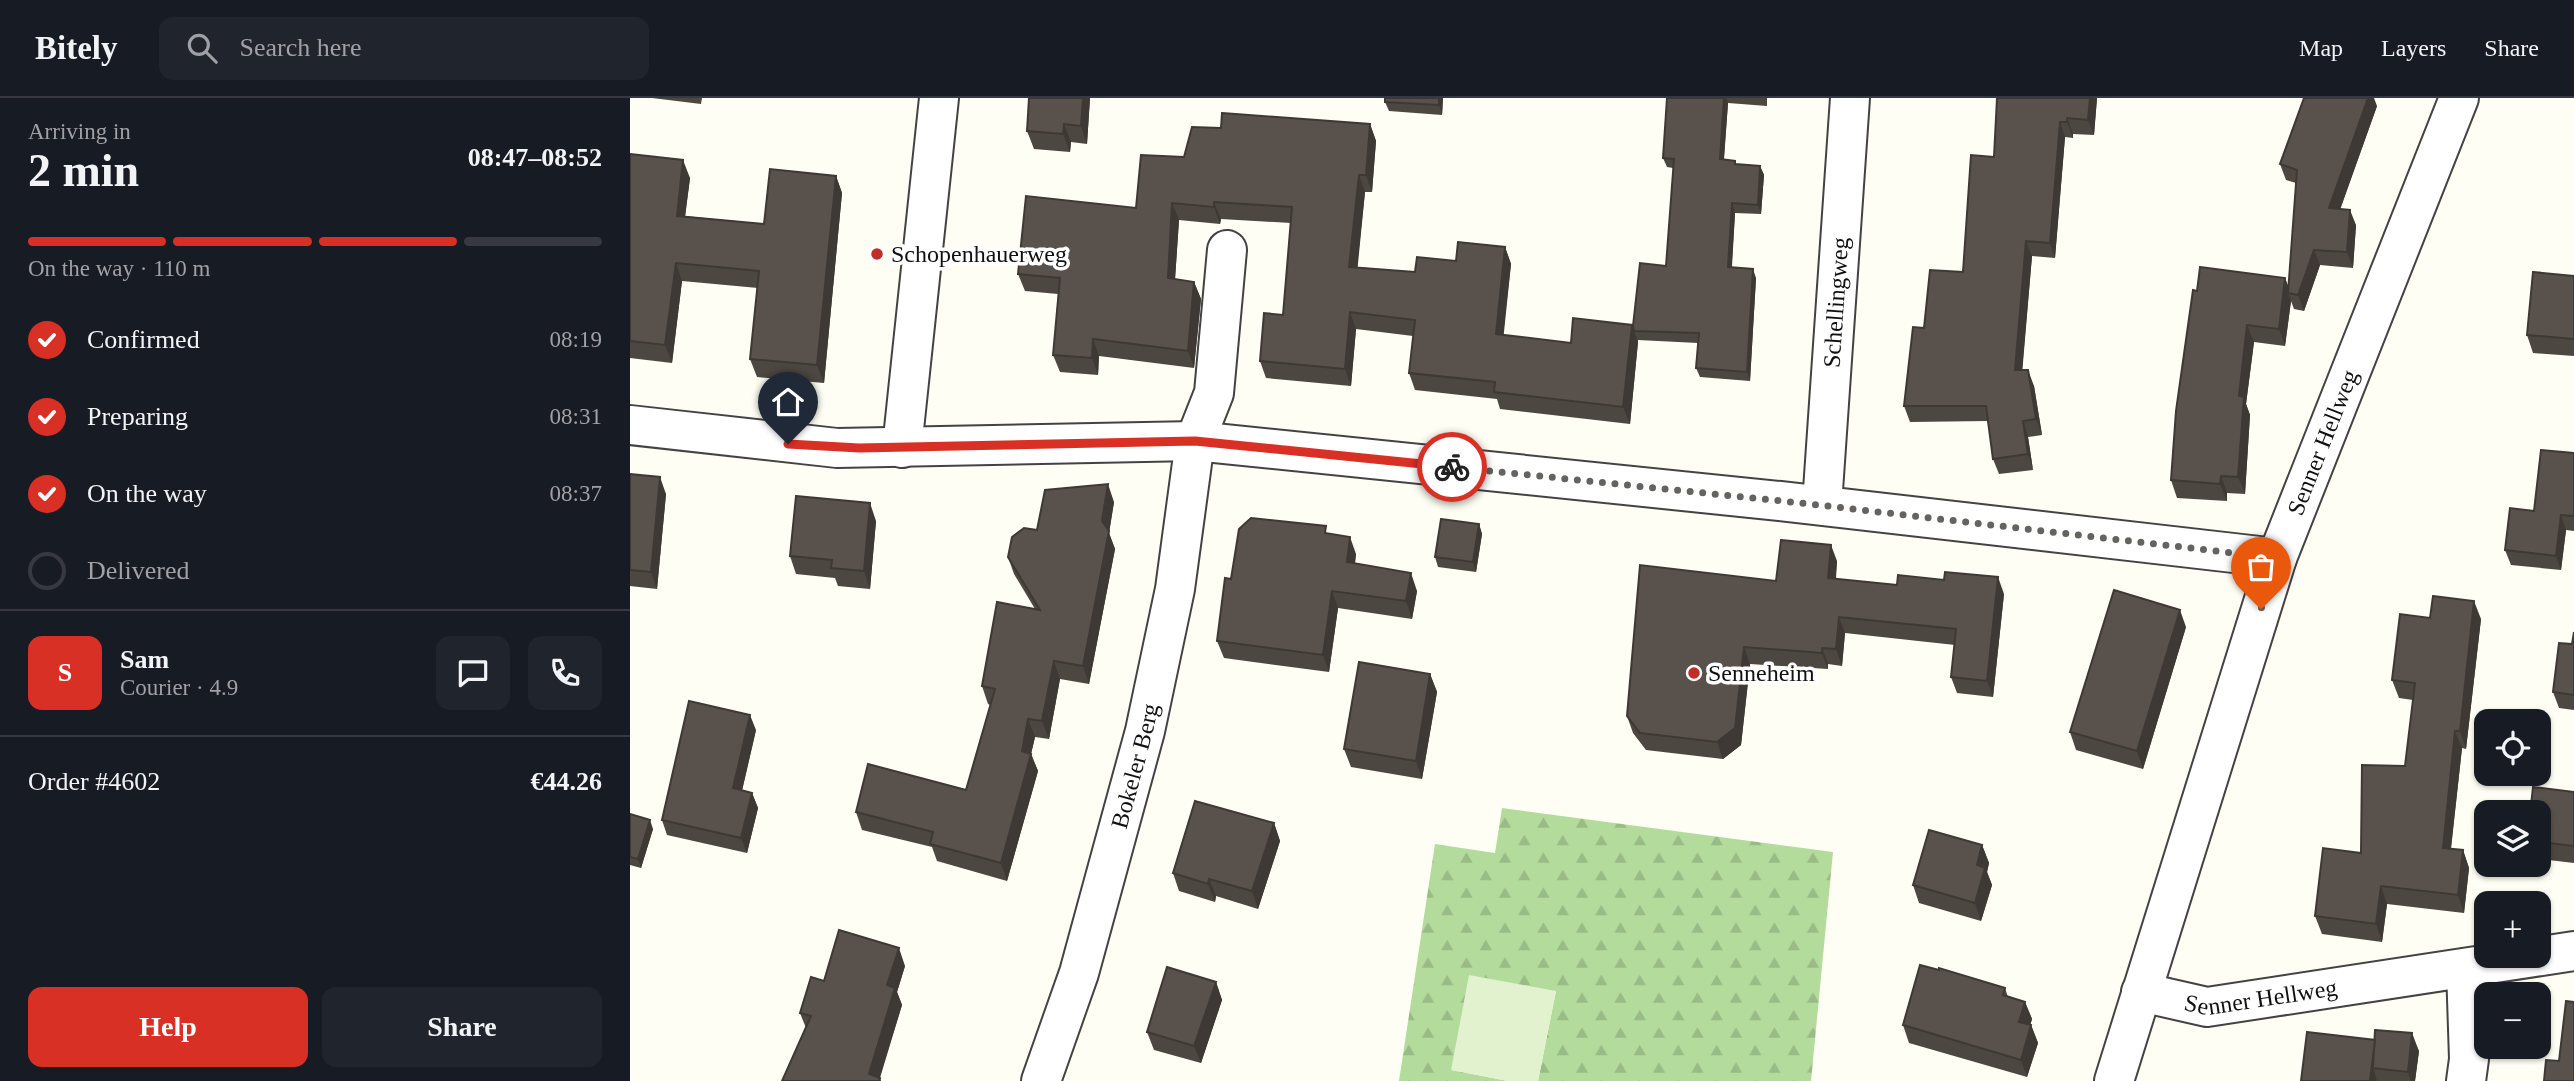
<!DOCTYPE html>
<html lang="en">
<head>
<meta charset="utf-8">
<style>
	:root { --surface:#171b24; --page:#20242c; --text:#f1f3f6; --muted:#9ea1a6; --line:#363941; --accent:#d93025 }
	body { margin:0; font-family:Georgia,serif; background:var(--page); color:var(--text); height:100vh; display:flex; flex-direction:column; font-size:26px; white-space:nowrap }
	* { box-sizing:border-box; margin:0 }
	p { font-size:23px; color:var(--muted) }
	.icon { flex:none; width:38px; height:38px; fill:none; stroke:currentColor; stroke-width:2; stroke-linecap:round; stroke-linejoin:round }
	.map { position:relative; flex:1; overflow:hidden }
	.sheet { display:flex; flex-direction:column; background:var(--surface); width:630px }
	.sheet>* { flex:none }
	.controls { position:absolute; left:1844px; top:611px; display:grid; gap:14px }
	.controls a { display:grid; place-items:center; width:77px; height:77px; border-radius:14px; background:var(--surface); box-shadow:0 2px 5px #0004; font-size:35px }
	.pin { position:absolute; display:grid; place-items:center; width:60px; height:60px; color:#fff; margin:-72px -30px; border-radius:50% 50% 50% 0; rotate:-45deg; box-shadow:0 0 7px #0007 }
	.pin .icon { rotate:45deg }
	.courier { position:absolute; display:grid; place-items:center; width:70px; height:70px; margin:-35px; border:5px solid #d93025; border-radius:50%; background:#fff; color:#222; box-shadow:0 2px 9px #0007 }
	.overview em { font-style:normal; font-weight:800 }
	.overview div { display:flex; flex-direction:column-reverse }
	.overview { display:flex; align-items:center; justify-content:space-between; height:119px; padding:0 28px }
	h1 { font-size:46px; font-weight:800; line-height:52px }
	.bar { display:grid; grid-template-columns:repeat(4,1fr); gap:10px 7px; align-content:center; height:84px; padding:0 28px }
	.bar i { height:9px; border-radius:5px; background:var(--line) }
	.bar .selected { background:var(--accent) }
	.bar p { grid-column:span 4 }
	.line { display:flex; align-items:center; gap:18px; padding:0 28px; border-top:2px solid var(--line) }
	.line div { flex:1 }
	.round { display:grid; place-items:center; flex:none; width:74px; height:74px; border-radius:14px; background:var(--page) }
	ol { padding:0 28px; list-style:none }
	li { display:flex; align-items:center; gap:21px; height:77px }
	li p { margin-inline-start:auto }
	li .icon { padding:7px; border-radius:50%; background:var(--accent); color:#fff; stroke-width:4 }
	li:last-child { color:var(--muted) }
	li i { width:38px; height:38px; border:4px solid var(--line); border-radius:50% }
	.button { display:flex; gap:14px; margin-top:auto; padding:14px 28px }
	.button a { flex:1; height:80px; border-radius:14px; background:var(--accent); color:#fff; font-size:28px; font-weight:800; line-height:80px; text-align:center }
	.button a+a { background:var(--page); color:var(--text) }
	header { display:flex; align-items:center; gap:42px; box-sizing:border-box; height:98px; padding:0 35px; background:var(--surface); border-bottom:2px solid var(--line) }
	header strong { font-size:33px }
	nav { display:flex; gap:38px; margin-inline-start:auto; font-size:24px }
	.search { width:490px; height:63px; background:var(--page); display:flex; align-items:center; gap:18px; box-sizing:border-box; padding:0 24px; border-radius:14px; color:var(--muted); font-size:26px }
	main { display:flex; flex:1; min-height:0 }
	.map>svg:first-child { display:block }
	.forest { fill:url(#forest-firs) }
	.pitch { fill:#e2f1ce }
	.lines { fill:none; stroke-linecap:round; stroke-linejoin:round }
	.minor-casing { stroke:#434343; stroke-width:42 }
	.minor { stroke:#fff; stroke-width:38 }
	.wall { fill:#4d4741 }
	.shaded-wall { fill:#3e3935 }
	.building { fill:#59524c; stroke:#3e3935; stroke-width:2 }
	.done { stroke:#646360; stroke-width:7; stroke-dasharray:0 12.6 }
	.route { stroke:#d93025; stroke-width:9 }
	.poi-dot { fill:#c12d27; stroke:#fff; stroke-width:2.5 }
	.labels { text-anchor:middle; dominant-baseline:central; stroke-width:7; stroke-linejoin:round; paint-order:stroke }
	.poi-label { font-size:24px; fill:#101010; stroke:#fff; text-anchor:start }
	.street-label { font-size:24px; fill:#101010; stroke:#fff }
</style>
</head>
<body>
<header>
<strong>Bitely</strong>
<div class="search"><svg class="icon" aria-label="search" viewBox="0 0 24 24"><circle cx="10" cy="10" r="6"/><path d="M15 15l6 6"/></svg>Search here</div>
<nav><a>Map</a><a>Layers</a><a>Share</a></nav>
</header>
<main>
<section class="sheet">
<div class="overview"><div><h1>2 min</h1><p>Arriving in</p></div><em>08:47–08:52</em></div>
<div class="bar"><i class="selected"></i><i class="selected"></i><i class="selected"></i><i></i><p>On the way · 110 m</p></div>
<ol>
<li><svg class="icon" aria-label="check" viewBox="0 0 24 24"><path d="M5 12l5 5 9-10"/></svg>Confirmed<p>08:19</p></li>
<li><svg class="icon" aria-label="check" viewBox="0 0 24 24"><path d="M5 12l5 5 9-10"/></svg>Preparing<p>08:31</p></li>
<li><svg class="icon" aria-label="check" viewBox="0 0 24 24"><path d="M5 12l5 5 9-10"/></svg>On the way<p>08:37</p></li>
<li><i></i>Delivered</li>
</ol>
<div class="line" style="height:126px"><b class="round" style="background:var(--accent);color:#fff">S</b><div><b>Sam</b><p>Courier · 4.9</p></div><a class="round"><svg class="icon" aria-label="chat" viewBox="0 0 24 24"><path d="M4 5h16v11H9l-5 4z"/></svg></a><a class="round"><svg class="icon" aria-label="phone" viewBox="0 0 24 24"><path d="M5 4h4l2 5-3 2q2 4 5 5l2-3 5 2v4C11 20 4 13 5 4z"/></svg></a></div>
<div class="line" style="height:91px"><div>Order #4602</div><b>€44.26</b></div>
<div class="button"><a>Help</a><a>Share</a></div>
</section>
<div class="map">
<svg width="1944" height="983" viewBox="0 0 1944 983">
	<defs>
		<pattern id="forest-firs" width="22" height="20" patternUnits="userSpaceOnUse" patternTransform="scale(1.75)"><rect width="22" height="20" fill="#b3db9c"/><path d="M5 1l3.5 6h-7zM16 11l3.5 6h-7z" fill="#99bb85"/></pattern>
	</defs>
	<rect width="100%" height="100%" fill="#fffef4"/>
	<polygon class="forest" points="872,710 1203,754 1181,983 908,983 926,893 822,972 878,983 769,983 805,746 865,755"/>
	<polygon class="pitch" points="839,877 926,893 908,983 878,983 821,972"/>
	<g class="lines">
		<defs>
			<g id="minor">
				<polyline points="0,327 207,350 565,343 1150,403 1647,460"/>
				<polyline points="272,350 309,0"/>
				<path id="s1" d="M1192,407L1220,0"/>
				<polyline points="1836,870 1839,961 1836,983"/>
				<path id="s2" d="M1511,894L1577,909L1944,853"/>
				<path id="s3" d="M411,983L449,875L515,633L545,491L565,343L584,295L597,152"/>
				<path id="s4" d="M1484,983L1647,460L1829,0"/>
			</g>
		</defs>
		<use href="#minor" class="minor-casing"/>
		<use href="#minor" class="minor"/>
	</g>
	<g class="wall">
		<polygon points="22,0 72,0 71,6"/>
		<polygon points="399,0 460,0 457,46 441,44 440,54 404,51 397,33"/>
		<polygon points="755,0 813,0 812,17 759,13 755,4"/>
		<polygon points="1031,0 1137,0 1137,8 1098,5 1094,62 1105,63 1106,66 1130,68 1134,77 1131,116 1105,115 1102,169 1126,180 1120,283 1070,279 1066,270 1068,245 1008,242 1008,244 1000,326 870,311 867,301 785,292 779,275 783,238 726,231 721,288 636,280 630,263 653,217 661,125 591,121 590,126 549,122 545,181 564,184 571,201 564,270 469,258 468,277 430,274 423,257 428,196 395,193 388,176 506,110 554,59 591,30 740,26 746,43 742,94 735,94 727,169 785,174 875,149 881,166 873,237 941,245 1002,227 1036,168 1043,70 1037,69 1033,60 1037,0"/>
		<polygon points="1367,0 1467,0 1464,37 1443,36 1443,40 1435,39 1425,160 1402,158 1392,272 1404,288 1412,337 1398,339 1403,372 1369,376 1363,361 1358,323 1280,324 1274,308 1294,230 1333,174 1364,59"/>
		<polygon points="1747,8 1710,111 1726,127 1723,170 1690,167 1674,213 1664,211 1661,203 1655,248 1624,244 1616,306 1620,317 1615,396 1597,395 1597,403 1547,400 1541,382 1567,193 1655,180 1659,190 1666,85 1656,82 1650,66"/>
		<polygon points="0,56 60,80 55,118 134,126 206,78 212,95 194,285 127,279 120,261 128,190 52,183 42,265 0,260"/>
		<polygon points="1944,178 1944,258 1903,255 1897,237"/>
		<polygon points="1944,355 1944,433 1936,432 1931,472 1881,467 1875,452 1904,413"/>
		<polygon points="0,376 36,396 27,491 0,488"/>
		<polygon points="484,404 479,435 485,451 459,586 430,581 419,641 405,639 401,656 408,673 377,783 307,763 302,749 232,732 226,714 336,692 360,607 358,606 352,588 405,511 384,476 378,459 407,432"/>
		<polygon points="246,423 240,491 208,488 205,480 166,476 160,458"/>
		<polygon points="849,426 852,436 846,474 808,469 805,459"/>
		<polygon points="698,436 726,456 725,465 787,493 782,521 708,510 699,574 594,560 587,543 601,481"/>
		<polygon points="1207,463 1206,481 1374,496 1363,599 1327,595 1321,579 1325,547 1215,535 1212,568 1198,566 1198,571 1120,566 1111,647 1093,661 1016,652 1003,635 997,618 1146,483"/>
		<polygon points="1800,520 1851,521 1836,651 1832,650 1821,751 1833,752 1839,770 1834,815 1757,806 1752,844 1692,836 1685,818 1731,755 1775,668 1783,602 1769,600 1762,582"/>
		<polygon points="1556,529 1513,671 1446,652 1440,634"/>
		<polygon points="1944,534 1944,612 1929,610 1923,594 1942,546"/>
		<polygon points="800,576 807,594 792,681 721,669 714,651"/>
		<polygon points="126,632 112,692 122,695 128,710 117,755 37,737 32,722"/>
		<polygon points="1944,694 1944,765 1909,761 1909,714 1901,707"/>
		<polygon points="0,716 23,731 11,770 0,767"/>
		<polygon points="644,725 650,743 628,811 586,798 585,804 549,793 543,775"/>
		<polygon points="1352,747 1359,765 1357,774 1362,787 1351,823 1289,805 1283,787"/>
		<polygon points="275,868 267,894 272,907 250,980 251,983 152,983 176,930 170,915 194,883"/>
		<polygon points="586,884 592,902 571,965 524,952 517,934"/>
		<polygon points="1375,890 1378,899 1395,904 1402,921 1400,927 1401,927 1408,945 1397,979 1279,945 1273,927"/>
		<polygon points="1745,942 1789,953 1785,983 1671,983"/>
	</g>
	<g class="shaded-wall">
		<polygon points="453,0 460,0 457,46 451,28"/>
		<polygon points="809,0 813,0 812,17 809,7"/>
		<polygon points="1094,0 1096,0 1098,5 1093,71 1090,61"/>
		<polygon points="1460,0 1467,0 1464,37 1458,22"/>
		<polygon points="1738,0 1744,0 1747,8 1705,126 1699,110"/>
		<polygon points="1437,20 1443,36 1443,40 1437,24"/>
		<polygon points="1430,24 1435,39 1425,160 1420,145"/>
		<polygon points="434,26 441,44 440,54 433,36"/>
		<polygon points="740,26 746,43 742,94 736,77"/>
		<polygon points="53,62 60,80 53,135 47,118"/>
		<polygon points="1130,68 1134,77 1131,116 1128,107"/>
		<polygon points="729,77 735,94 726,186 719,169"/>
		<polygon points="206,78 212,95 194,285 187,267"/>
		<polygon points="584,104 591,121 590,126 584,109"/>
		<polygon points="542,105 549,122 544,197 538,180"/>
		<polygon points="1102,105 1105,115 1101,178 1098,169"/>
		<polygon points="1720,112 1726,127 1723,170 1717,154"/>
		<polygon points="1396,143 1402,158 1391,288 1385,272"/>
		<polygon points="875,149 881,166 872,253 866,236"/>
		<polygon points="1684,152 1690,167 1674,213 1668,197"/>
		<polygon points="46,165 52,183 42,265 35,247"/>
		<polygon points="1123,171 1126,180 1120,283 1117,274"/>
		<polygon points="1655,180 1661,196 1658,195 1661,203 1655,248 1649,231"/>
		<polygon points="564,184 571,201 564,270 558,253"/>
		<polygon points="720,214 726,231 721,288 715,271"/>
		<polygon points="1002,227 1008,244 1000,326 993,309"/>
		<polygon points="1617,227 1624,244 1616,306 1620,317 1615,396 1608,379 1609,298"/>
		<polygon points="463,241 469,258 468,277 462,260"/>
		<polygon points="1398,272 1404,288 1412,337 1406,321"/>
		<polygon points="1393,323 1398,339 1403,372 1398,356"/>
		<polygon points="1591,378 1597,395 1597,403 1590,386"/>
		<polygon points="30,379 36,396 27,491 21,474"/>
		<polygon points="478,386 484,404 479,435 485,451 459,586 453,568"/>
		<polygon points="240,405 246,423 240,491 234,473"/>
		<polygon points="1931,417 1936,432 1931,472 1926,458"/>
		<polygon points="849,426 852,436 846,474 843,464"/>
		<polygon points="720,439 726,456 723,481 717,464"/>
		<polygon points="1201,447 1207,463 1204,497 1198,480"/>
		<polygon points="781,475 787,493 782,521 776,503"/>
		<polygon points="1368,479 1374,496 1363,599 1357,583"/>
		<polygon points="702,493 708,510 699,574 693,557"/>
		<polygon points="1844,503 1851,521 1836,651 1830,633"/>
		<polygon points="1550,512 1556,529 1513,671 1507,653"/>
		<polygon points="1209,519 1215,535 1212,568 1206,551"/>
		<polygon points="1114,549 1120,566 1111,647 1093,661 1087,644"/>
		<polygon points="1192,550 1198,566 1198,571 1192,555"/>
		<polygon points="424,563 430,581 419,641 412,623"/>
		<polygon points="800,576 807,594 792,681 786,663"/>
		<polygon points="120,617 126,632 109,706 103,690"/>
		<polygon points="398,621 405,639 401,656 408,673 377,783 371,765"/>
		<polygon points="1825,633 1832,650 1819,767 1813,750"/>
		<polygon points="122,695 128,710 117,755 111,740"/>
		<polygon points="20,722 23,731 11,770 8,761"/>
		<polygon points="644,725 650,743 628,811 622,793"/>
		<polygon points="1352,747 1359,765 1357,774 1362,787 1351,823 1345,805 1347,767"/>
		<polygon points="1833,752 1839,770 1834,815 1828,797"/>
		<polygon points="579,781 586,798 585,804 578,786"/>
		<polygon points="1751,788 1757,806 1752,844 1746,826"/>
		<polygon points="269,850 275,868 267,894 272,907 249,981 251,983 242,983 239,976 257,887"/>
		<polygon points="586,884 592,902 571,965 564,948"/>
		<polygon points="1395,904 1402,921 1396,942 1389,924"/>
		<polygon points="1401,927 1408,945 1397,979 1391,962"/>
		<polygon points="1782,935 1789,953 1785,983 1781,983 1778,974"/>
		<polygon points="1745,942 1743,970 1747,983 1740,983"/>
	</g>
	<g class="building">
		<polygon points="399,0 453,0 451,28 434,26 433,36 397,33"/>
		<polygon points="755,0 809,0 809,7 755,4"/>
		<polygon points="1037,0 1094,0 1090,61 1105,63 1105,66 1130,68 1128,107 1102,105 1098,169 1123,171 1117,274 1066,270 1069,235 1004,233 1003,228 1010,165 1036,168 1044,61 1033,60"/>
		<polygon points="1367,0 1460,0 1458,22 1437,20 1437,24 1430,24 1420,145 1396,143 1385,272 1398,272 1406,321 1393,323 1398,356 1363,361 1356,308 1274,308 1283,229 1294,230 1300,172 1333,174 1341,57 1364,59"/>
		<polygon points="1674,0 1738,0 1699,110 1720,112 1717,154 1684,152 1668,197 1658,195 1667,72 1650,66"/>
		<polygon points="592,15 740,26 736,77 729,77 719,169 785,174 787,159 826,163 828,144 875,149 866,236 941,245 943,220 1002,227 993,309 864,294 865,284 779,275 785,222 720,214 715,271 630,263 634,215 653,217 662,109 584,104 584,109 542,105 538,180 564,184 558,253 463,241 462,260 423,257 430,180 388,176 396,98 506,110 511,57 554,59 562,29 591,30"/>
		<polygon points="0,56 53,62 47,118 134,126 140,71 206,78 187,267 120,261 129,173 46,165 35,247 0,243"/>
		<polygon points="1570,169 1655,180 1649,231 1617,227 1609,298 1614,299 1608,379 1591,378 1590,386 1541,382 1546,313 1563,192 1567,193"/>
		<polygon points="1903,174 1944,178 1944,241 1897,237"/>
		<polygon points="1911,352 1944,355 1944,418 1931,417 1926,458 1875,452 1880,410 1904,413"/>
		<polygon points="0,376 30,379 21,474 0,472"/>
		<polygon points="478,386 472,423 479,433 453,568 424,563 412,623 398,621 392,653 401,656 371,765 300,746 303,734 226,714 238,666 336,692 365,591 352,588 367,504 410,512 378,459 382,439 394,430 407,432 415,392"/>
		<polygon points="166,398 240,405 234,473 201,470 202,462 160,458"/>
		<polygon points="621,420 696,428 695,435 720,439 717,464 781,475 776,503 702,493 693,557 587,543 595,480 601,481 609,431"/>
		<polygon points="811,421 849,426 843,464 805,459"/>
		<polygon points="1151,442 1201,447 1198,480 1267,487 1268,477 1314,482 1315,474 1368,479 1357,583 1321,579 1326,531 1209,519 1206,551 1192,550 1192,555 1114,549 1105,630 1087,644 1010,635 997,618 1010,467 1146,483"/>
		<polygon points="1484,492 1550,512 1507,653 1440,634"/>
		<polygon points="1803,498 1844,503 1830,633 1825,633 1813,750 1833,752 1828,797 1751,788 1746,826 1685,818 1693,750 1731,755 1732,667 1775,668 1785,585 1762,582 1770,516 1800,520"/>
		<polygon points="1944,534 1944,597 1923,594 1929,545 1942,546"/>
		<polygon points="729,564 800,576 786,663 714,651"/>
		<polygon points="59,603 120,617 103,690 122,695 111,740 32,722"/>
		<polygon points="1903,689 1944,694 1944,748 1909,744 1909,714 1883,714 1884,705 1901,707"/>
		<polygon points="565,703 644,725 622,793 579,781 578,786 543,775"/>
		<polygon points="0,716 20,722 8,761 0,759"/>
		<polygon points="1299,732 1352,747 1347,767 1355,770 1345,805 1283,787"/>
		<polygon points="209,832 269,850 257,887 265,890 239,976 250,980 249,983 152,983 181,918 170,915 181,879 194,883"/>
		<polygon points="1290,867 1309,872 1309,870 1375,890 1373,897 1395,904 1389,924 1401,927 1391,962 1273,927"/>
		<polygon points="537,869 586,884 564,948 517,934"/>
		<polygon points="1936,903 1944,904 1944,983 1914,983 1916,962 1929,963"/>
		<polygon points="1745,932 1782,935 1778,974 1743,970"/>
		<polygon points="1677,934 1745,942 1740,983 1671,983"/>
	</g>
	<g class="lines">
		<polyline class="done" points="822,369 1171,405 1647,460 1631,511"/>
		<polyline class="route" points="158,346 229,350 565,343 822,369"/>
	</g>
	<g class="poi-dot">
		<circle cx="247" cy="156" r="7"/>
		<circle cx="1064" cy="575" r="7"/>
	</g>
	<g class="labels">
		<g class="poi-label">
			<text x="261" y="156">Schopenhauerweg</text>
			<text x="1078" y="575">Senneheim</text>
		</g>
		<g class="street-label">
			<text stroke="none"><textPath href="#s1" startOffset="203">Schellingweg</textPath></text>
			<text stroke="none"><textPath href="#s4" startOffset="672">Senner Hellweg</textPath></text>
			<text stroke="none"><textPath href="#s3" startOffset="329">Bokeler Berg</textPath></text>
			<text stroke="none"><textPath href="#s2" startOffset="122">Senner Hellweg</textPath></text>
		</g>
	</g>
</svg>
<div class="controls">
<a><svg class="icon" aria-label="locate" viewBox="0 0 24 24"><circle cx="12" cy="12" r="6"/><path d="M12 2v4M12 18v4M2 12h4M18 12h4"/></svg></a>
<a><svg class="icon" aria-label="layers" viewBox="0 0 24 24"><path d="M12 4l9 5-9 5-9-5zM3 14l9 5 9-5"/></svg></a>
<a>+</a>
<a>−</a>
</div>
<div class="pin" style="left:1631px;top:511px;background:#ea580c"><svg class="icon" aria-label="bag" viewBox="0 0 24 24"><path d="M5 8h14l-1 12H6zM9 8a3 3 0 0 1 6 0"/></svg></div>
<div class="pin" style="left:158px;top:346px;background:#1f2937"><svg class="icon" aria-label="home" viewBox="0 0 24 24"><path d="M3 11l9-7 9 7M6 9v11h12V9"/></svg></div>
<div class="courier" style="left:822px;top:369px"><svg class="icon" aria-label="bike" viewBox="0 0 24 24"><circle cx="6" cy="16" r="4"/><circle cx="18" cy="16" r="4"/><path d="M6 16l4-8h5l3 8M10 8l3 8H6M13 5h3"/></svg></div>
</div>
</main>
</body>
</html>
